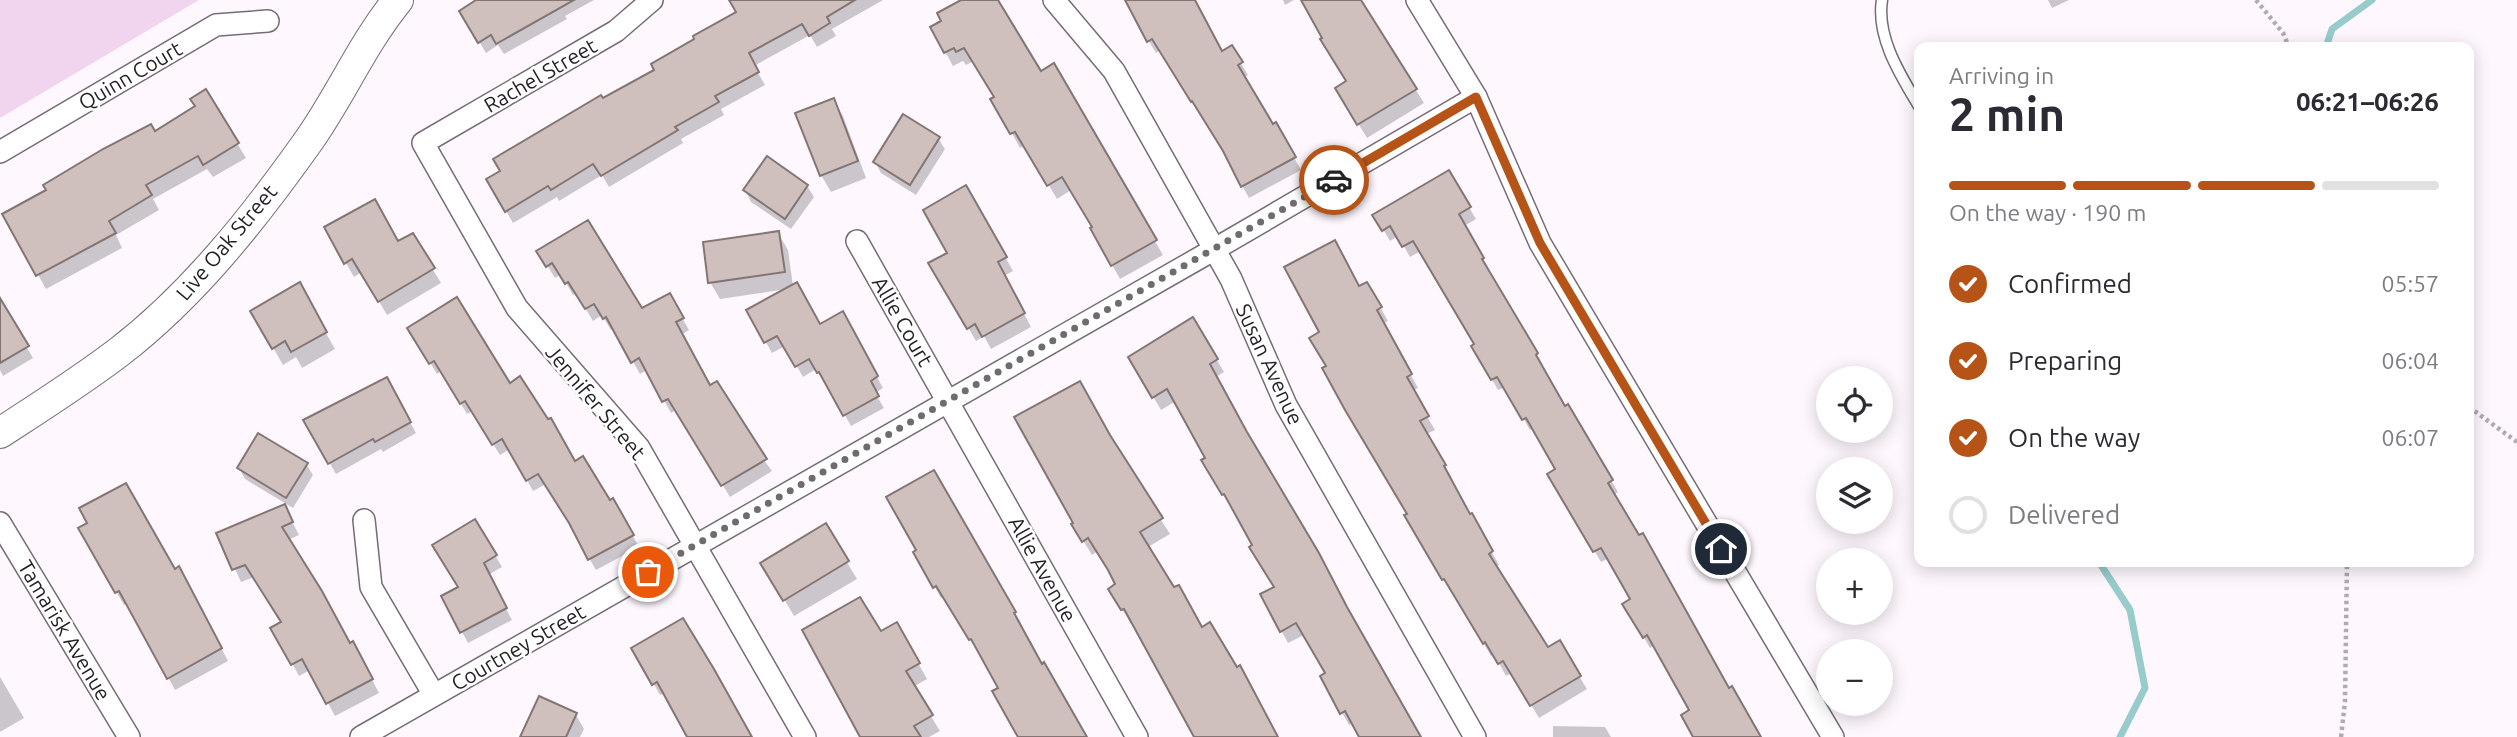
<!DOCTYPE html>
<html lang="en">
<head>
<meta charset="utf-8">
<style>
	:root { --surface:#fff; --page:#f2f2f3; --text:#2b2b33; --muted:#7c7c81; --line:#e1e1e2; --accent:#b65418 }
	body { margin:0; font-family:Ubuntu,sans-serif; background:var(--page); color:var(--text); height:100vh; display:flex; flex-direction:column; font-size:26px; white-space:nowrap }
	* { box-sizing:border-box; margin:0 }
	p { font-size:23px; color:var(--muted) }
	.icon { flex:none; width:38px; height:38px; fill:none; stroke:currentColor; stroke-width:2; stroke-linecap:round; stroke-linejoin:round }
	.map { position:relative; flex:1; overflow:hidden }
	.sheet { position:absolute; left:1914px; top:42px; width:560px; height:525px; display:flex; flex-direction:column; background:var(--surface); border-radius:14px; box-shadow:0 4px 18px #0003 }
	.sheet>* { flex:none }
	.controls { position:absolute; left:1816px; top:366px; display:grid; gap:14px }
	.controls a { display:grid; place-items:center; width:77px; height:77px; border-radius:50%; background:var(--surface); box-shadow:0 4px 18px #0003; font-size:35px }
	.pin { position:absolute; display:grid; place-items:center; width:60px; height:60px; color:#fff; margin:-30px; border:4px solid #fff; border-radius:50%; box-shadow:0 2px 7px #0007 }
	.courier { position:absolute; display:grid; place-items:center; width:70px; height:70px; margin:-35px; border:5px solid #b65418; border-radius:50%; background:#fff; color:#222; box-shadow:0 2px 9px #0007 }
	.summary em { font-style:normal; font-weight:700 }
	.summary div { display:flex; flex-direction:column-reverse }
	.summary { display:flex; align-items:center; justify-content:space-between; height:119px; padding:0 35px }
	h1 { font-size:46px; font-weight:700; line-height:52px }
	.bar { display:grid; grid-template-columns:repeat(4,1fr); gap:10px 7px; align-content:center; height:84px; padding:0 35px }
	.bar i { height:9px; border-radius:5px; background:var(--line) }
	.bar .selected { background:var(--accent) }
	.bar p { grid-column:span 4 }
	ol { padding:0 35px; list-style:none }
	li { display:flex; align-items:center; gap:21px; height:77px }
	li p { margin-inline-start:auto }
	li .icon { padding:7px; border-radius:50%; background:var(--accent); color:#fff; stroke-width:4 }
	li:last-child { color:var(--muted) }
	li i { width:38px; height:38px; border:4px solid var(--line); border-radius:50% }
	.map>svg:first-child { display:block }
	.green { fill:#f1d5ef }
	.shadow { fill:#0003 }
	.lines { fill:none; stroke-linecap:round; stroke-linejoin:round }
	.stream { stroke:#98cccc; stroke-width:7 }
	.building { fill:#cfc0bd; stroke:#837573; stroke-width:2 }
	.lane-casing { stroke:#766c75; stroke-width:13 }
	.street-casing { stroke:#766c75; stroke-width:24 }
	.secondary-casing { stroke:#766c75; stroke-width:32 }
	.path { stroke:#b0abb0; stroke-width:4.5; stroke-dasharray:3.5 3.5; stroke-linecap:butt }
	.lane { stroke:#fff; stroke-width:10 }
	.street { stroke:#fff; stroke-width:21 }
	.secondary { stroke:#fff; stroke-width:30 }
	.done { stroke:#6f6b6f; stroke-width:7; stroke-dasharray:0 12.6 }
	.route { stroke:#b65418; stroke-width:9 }
	.labels { text-anchor:middle; dominant-baseline:central; stroke-width:5; stroke-linejoin:round; paint-order:stroke }
	.street-label { font-size:21px; fill:#221f22; stroke:#fff }
</style>
</head>
<body>
<div class="map">
<svg width="2517" height="737" viewBox="0 0 2517 737">
	<rect width="100%" height="100%" fill="#fef8fe"/>
	<polygon class="green" points="0,0 199,0 0,118"/>
	<g class="shadow">
		<polygon points="480,0 594,0 565,16 567,19 504,54 498,45 486,53 461,11"/>
		<polygon points="742,0 883,0 832,29 836,36 817,47 810,35 754,66 765,85 721,109 724,115 681,139 683,143 609,187 602,175 559,201 557,197 513,223 488,180 602,100 657,70 739,13"/>
		<polygon points="965,0 998,0 1040,73 1053,66 1163,255 1120,279 1092,229 1094,228 1071,190 1057,199 1025,145 1020,148 993,99 996,97 974,61 966,65 963,61 953,66 932,28 943,22"/>
		<polygon points="1124,0 1192,0 1222,53 1231,47 1248,75 1243,78 1273,126 1276,125 1301,170 1249,198 1201,112 1199,113 1160,50 1156,53"/>
		<polygon points="1283,0 1294,0 1285,5"/>
		<polygon points="1303,0 1359,0 1424,103 1367,138 1337,88 1348,82"/>
		<polygon points="2048,0 2069,0 2052,8"/>
		<polygon points="206,92 246,158 213,177 207,169 153,199 159,210 116,235 122,248 46,289 4,214 197,107"/>
		<polygon points="833,100 843,116 866,178 831,192 821,175"/>
		<polygon points="938,138 945,149 916,195 881,173 875,162"/>
		<polygon points="1448,172 1476,219 1464,226 1489,269 1487,271 1543,365 1540,366 1564,408 1567,407 1618,492 1613,495 1729,690 1761,737 1695,737 1692,711 1655,645 1650,648 1625,605 1633,600 1609,558 1601,562 1556,486 1558,470 1534,428 1530,430 1505,387 1498,390 1473,346 1476,344 1421,251 1410,257 1398,236 1390,241 1375,215"/>
		<polygon points="807,186 814,197 791,229 751,202 745,190"/>
		<polygon points="966,187 1013,271 1004,276 1031,327 991,349 984,336 976,341 931,263 950,253"/>
		<polygon points="326,228 398,244 412,235 441,283 387,315 362,272 354,277"/>
		<polygon points="778,233 788,250 793,286 819,326 842,313 883,388 875,393 884,408 851,426 826,382 824,383 816,369 803,377 785,346 772,353 748,310 787,289 720,299 710,282"/>
		<polygon points="539,252 642,311 669,295 689,330 681,335 710,387 772,471 730,497 676,410 671,413 647,370 640,374 614,328 611,330 602,315 593,321 576,293 573,295 561,274 555,278"/>
		<polygon points="1367,284 1388,321 1383,324 1418,388 1412,391 1435,430 1426,434 1452,478 1450,480 1470,517 1472,516 1499,565 1495,567 1547,650 1559,643 1587,689 1539,718 1512,673 1506,676 1494,654 1491,656 1453,591 1451,592 1407,516 1409,514 1329,367 1321,333 1359,288"/>
		<polygon points="299,285 335,349 302,368 296,357 283,365 252,311"/>
		<polygon points="0,297 10,314 8,315 33,358 3,376 0,370"/>
		<polygon points="1193,320 1224,372 1216,377 1351,618 1421,737 1361,737 1353,723 1349,725 1322,677 1328,674 1304,635 1288,643 1262,595 1276,587 1232,506 1231,507 1203,461 1207,458 1176,401 1161,410 1130,357"/>
		<polygon points="409,328 509,385 609,503 613,501 639,547 596,570 546,484 533,491 510,449 500,455 472,411 467,414 441,371 437,374"/>
		<polygon points="386,379 416,433 383,452 381,449 336,474 305,420"/>
		<polygon points="1111,441 1170,534 1148,547 1277,737 1196,737 1133,622 1131,624 1110,589 1117,585 1098,551 1092,555 1082,539"/>
		<polygon points="306,464 313,475 293,508 245,479 239,468"/>
		<polygon points="933,472 1021,623 1019,624 1042,666 1085,737 1021,737 1000,689 978,649 977,650 944,596 941,598 915,552 918,550"/>
		<polygon points="284,506 299,535 288,540 350,645 360,656 379,693 335,716 310,670 299,676 273,628 283,623 254,577 241,582 219,534"/>
		<polygon points="475,521 502,567 488,575 512,620 468,643 443,597 460,588"/>
		<polygon points="825,526 857,579 794,616 763,563"/>
		<polygon points="80,529 174,571 186,581 228,661 175,690 128,603 124,605"/>
		<polygon points="897,625 927,679 913,687 940,731 929,737 861,737 880,634"/>
		<polygon points="634,649 750,737 689,737 665,693 660,695"/>
		<polygon points="0,677 24,718 0,732"/>
		<polygon points="576,715 584,729 580,737 522,737"/>
		<polygon points="1553,726 1605,727 1611,737 1553,737"/>
	</g>
	<g class="lines">
		<g class="stream">
			<polyline points="2326,47 2332,29 2372,0"/>
			<polyline points="2099,562 2130,610 2145,688 2120,737"/>
		</g>
	</g>
	<g class="building">
		<polygon points="476,0 574,0 496,44 491,35 478,43 459,11"/>
		<polygon points="729,0 855,0 827,17 830,23 809,36 802,24 749,53 759,72 715,96 719,102 675,127 678,130 601,176 593,164 551,190 548,186 505,212 486,179 500,171 493,159 601,95 603,98 654,70 651,64 694,39 693,36 736,12"/>
		<polygon points="961,0 998,0 1041,71 1054,63 1157,240 1111,266 1090,228 1092,227 1062,177 1047,186 1015,132 1010,134 990,99 994,97 964,48 956,52 954,48 944,53 930,27 941,21 937,13"/>
		<polygon points="1125,0 1195,0 1222,51 1232,45 1243,62 1238,65 1273,124 1276,122 1296,157 1241,187 1223,151 1192,101 1191,102 1152,39 1147,42"/>
		<polygon points="1301,0 1361,0 1417,89 1357,125 1335,88 1346,81 1320,39 1322,38"/>
		<polygon points="206,89 239,143 203,165 198,156 146,185 152,195 109,221 116,233 36,276 2,214 46,190 43,185 103,149 151,124 155,131 195,106 190,99"/>
		<polygon points="834,98 858,161 820,176 795,113"/>
		<polygon points="903,114 940,137 910,185 873,162"/>
		<polygon points="767,156 808,185 785,219 743,190"/>
		<polygon points="1449,170 1471,207 1459,214 1484,258 1482,259 1538,353 1536,355 1565,406 1568,404 1613,480 1608,483 1639,535 1643,533 1729,688 1732,686 1761,737 1693,737 1681,715 1689,710 1647,635 1643,638 1622,604 1630,599 1601,548 1593,552 1547,474 1555,469 1526,418 1522,420 1497,377 1491,380 1471,346 1474,344 1413,241 1402,247 1390,226 1382,231 1372,215"/>
		<polygon points="966,185 1007,257 998,262 1025,313 982,337 975,324 967,329 928,263 947,253 923,210"/>
		<polygon points="375,199 398,241 413,233 435,268 378,302 352,259 344,264 324,227"/>
		<polygon points="588,220 642,308 670,293 684,318 676,322 710,385 717,381 767,459 721,486 668,399 662,402 639,358 631,363 606,317 603,319 594,304 585,309 568,282 565,284 552,263 546,267 536,251"/>
		<polygon points="779,231 785,272 708,283 703,242"/>
		<polygon points="1335,240 1359,286 1367,282 1382,307 1377,310 1412,374 1407,377 1429,416 1420,421 1446,465 1444,466 1470,514 1472,513 1493,551 1489,554 1548,647 1560,640 1581,676 1530,706 1503,661 1498,664 1485,642 1483,644 1444,579 1442,580 1404,515 1407,514 1345,410 1322,368 1326,366 1309,338 1319,332 1284,267"/>
		<polygon points="300,282 327,332 291,352 285,341 272,349 250,311"/>
		<polygon points="797,282 820,324 843,311 878,376 871,381 879,396 843,416 819,372 817,373 809,359 795,367 777,336 764,343 746,310"/>
		<polygon points="457,297 510,383 520,376 548,419 551,418 575,461 583,456 610,500 613,498 634,535 588,560 569,523 538,474 526,481 502,439 492,445 465,401 460,404 434,361 429,364 407,328"/>
		<polygon points="0,298 29,346 0,363"/>
		<polygon points="1193,317 1218,359 1210,364 1247,432 1319,553 1347,607 1421,737 1359,737 1345,711 1340,714 1320,676 1325,673 1296,623 1280,632 1260,594 1274,587 1249,547 1252,545 1224,494 1222,495 1201,460 1205,458 1167,389 1152,398 1128,357"/>
		<polygon points="387,377 411,422 375,442 373,439 328,464 303,420"/>
		<polygon points="1080,381 1110,435 1163,518 1140,532 1174,587 1179,585 1202,627 1210,622 1237,667 1240,665 1278,737 1194,737 1124,609 1121,610 1108,589 1115,584 1108,570 1088,538 1082,542 1071,524 1073,523 1014,417"/>
		<polygon points="258,433 308,463 286,498 237,468"/>
		<polygon points="934,470 1016,612 1014,613 1042,664 1044,662 1087,737 1018,737 1015,732 992,691 998,688 971,639 969,640 936,586 933,588 913,552 916,550 886,497"/>
		<polygon points="126,483 175,569 179,566 222,648 167,679 119,591 115,593 78,528 87,523 79,508"/>
		<polygon points="285,504 293,522 282,527 322,591 350,643 353,641 373,679 326,704 302,659 291,665 270,628 281,622 245,565 232,570 216,533"/>
		<polygon points="475,519 497,555 484,563 507,608 460,633 441,596 458,587 432,545"/>
		<polygon points="826,523 849,561 783,601 760,563"/>
		<polygon points="860,597 881,631 897,622 920,663 906,671 933,715 914,726 921,737 860,737 802,630"/>
		<polygon points="683,618 714,669 752,737 687,737 657,682 652,685 631,648"/>
		<polygon points="539,696 577,713 566,737 520,737"/>
	</g>
	<g class="lines">
		<defs>
			<path id="lane" d="M1882,0C1876,38 1901,76 1920,108"/>
			<g id="street">
				<polyline points="652,0 616,31 423,143 517,308 639,448 805,737"/>
				<polyline points="1054,0 1114,71 1231,279 1286,405 1475,737"/>
				<polyline points="1417,0 1476,97 1540,243 1833,737"/>
				<polyline points="0,152 216,25 268,21"/>
				<polyline points="857,241 1137,737"/>
				<polyline points="364,520 371,587 434,695"/>
				<polyline points="0,523 129,737"/>
				<polyline points="361,737 1215,249 1476,97"/>
			</g>
			<path id="secondary" d="M0,433C40,407 81,381 119,352C193,295 253,219 307,143C340,97 362,44 398,0"/>
		</defs>
		<use href="#lane" class="lane-casing"/>
		<use href="#street" class="street-casing"/>
		<use href="#secondary" class="secondary-casing"/>
		<g class="path">
			<polyline points="2256,0 2283,33 2289,47"/>
			<polyline points="2469,407 2517,442"/>
			<polyline points="2341,737 2345,702 2347,562"/>
		</g>
		<use href="#lane" class="lane"/>
		<use href="#street" class="street"/>
		<use href="#secondary" class="secondary"/>
	</g>
	<g class="lines">
		<polyline class="done" points="648,572 1334,180"/>
		<polyline class="route" points="1334,180 1476,97 1540,243 1721,549"/>
	</g>
	<g class="labels">
		<g class="street-label">
			<text transform="translate(130 75) rotate(-30)">Quinn Court</text>
			<text transform="translate(540 75) rotate(-30)">Rachel Street</text>
			<text transform="translate(226 242) rotate(-50)">Live Oak Street</text>
			<text transform="translate(903 321) rotate(60)">Allie Court</text>
			<text transform="translate(1270 364) rotate(65)">Susan Avenue</text>
			<text transform="translate(596 402) rotate(50)">Jennifer Street</text>
			<text transform="translate(1043 569) rotate(61)">Allie Avenue</text>
			<text transform="translate(65 630) rotate(59)">Tamarisk Avenue</text>
			<text transform="translate(518 647) rotate(-30)">Courtney Street</text>
		</g>
	</g>
</svg>
<div class="controls">
<a><svg class="icon" aria-label="locate" viewBox="0 0 24 24"><circle cx="12" cy="12" r="6"/><path d="M12 2v4M12 18v4M2 12h4M18 12h4"/></svg></a>
<a><svg class="icon" aria-label="layers" viewBox="0 0 24 24"><path d="M12 4l9 5-9 5-9-5zM3 14l9 5 9-5"/></svg></a>
<a>+</a>
<a>−</a>
</div>
<div class="pin" style="left:648px;top:572px;background:#ea580c"><svg class="icon" aria-label="bag" viewBox="0 0 24 24"><path d="M5 8h14l-1 12H6zM9 8a3 3 0 0 1 6 0"/></svg></div>
<div class="pin" style="left:1721px;top:549px;background:#1f2937"><svg class="icon" aria-label="home" viewBox="0 0 24 24"><path d="M3 11l9-7 9 7M6 9v11h12V9"/></svg></div>
<div class="courier" style="left:1334px;top:180px"><svg class="icon" aria-label="car" viewBox="0 0 24 24"><path d="M5 17H2v-5l4-1 3-4h7l3 4 3 1v5h-3M9 17h6M6 11h13"/><circle cx="7" cy="17" r="2"/><circle cx="17" cy="17" r="2"/></svg></div>
<section class="sheet">
<div class="summary"><div><h1>2 min</h1><p>Arriving in</p></div><em>06:21–06:26</em></div>
<div class="bar"><i class="selected"></i><i class="selected"></i><i class="selected"></i><i></i><p>On the way · 190 m</p></div>
<ol>
<li><svg class="icon" aria-label="check" viewBox="0 0 24 24"><path d="M5 12l5 5 9-10"/></svg>Confirmed<p>05:57</p></li>
<li><svg class="icon" aria-label="check" viewBox="0 0 24 24"><path d="M5 12l5 5 9-10"/></svg>Preparing<p>06:04</p></li>
<li><svg class="icon" aria-label="check" viewBox="0 0 24 24"><path d="M5 12l5 5 9-10"/></svg>On the way<p>06:07</p></li>
<li><i></i>Delivered</li>
</ol>
</section>
</div>
</body>
</html>
